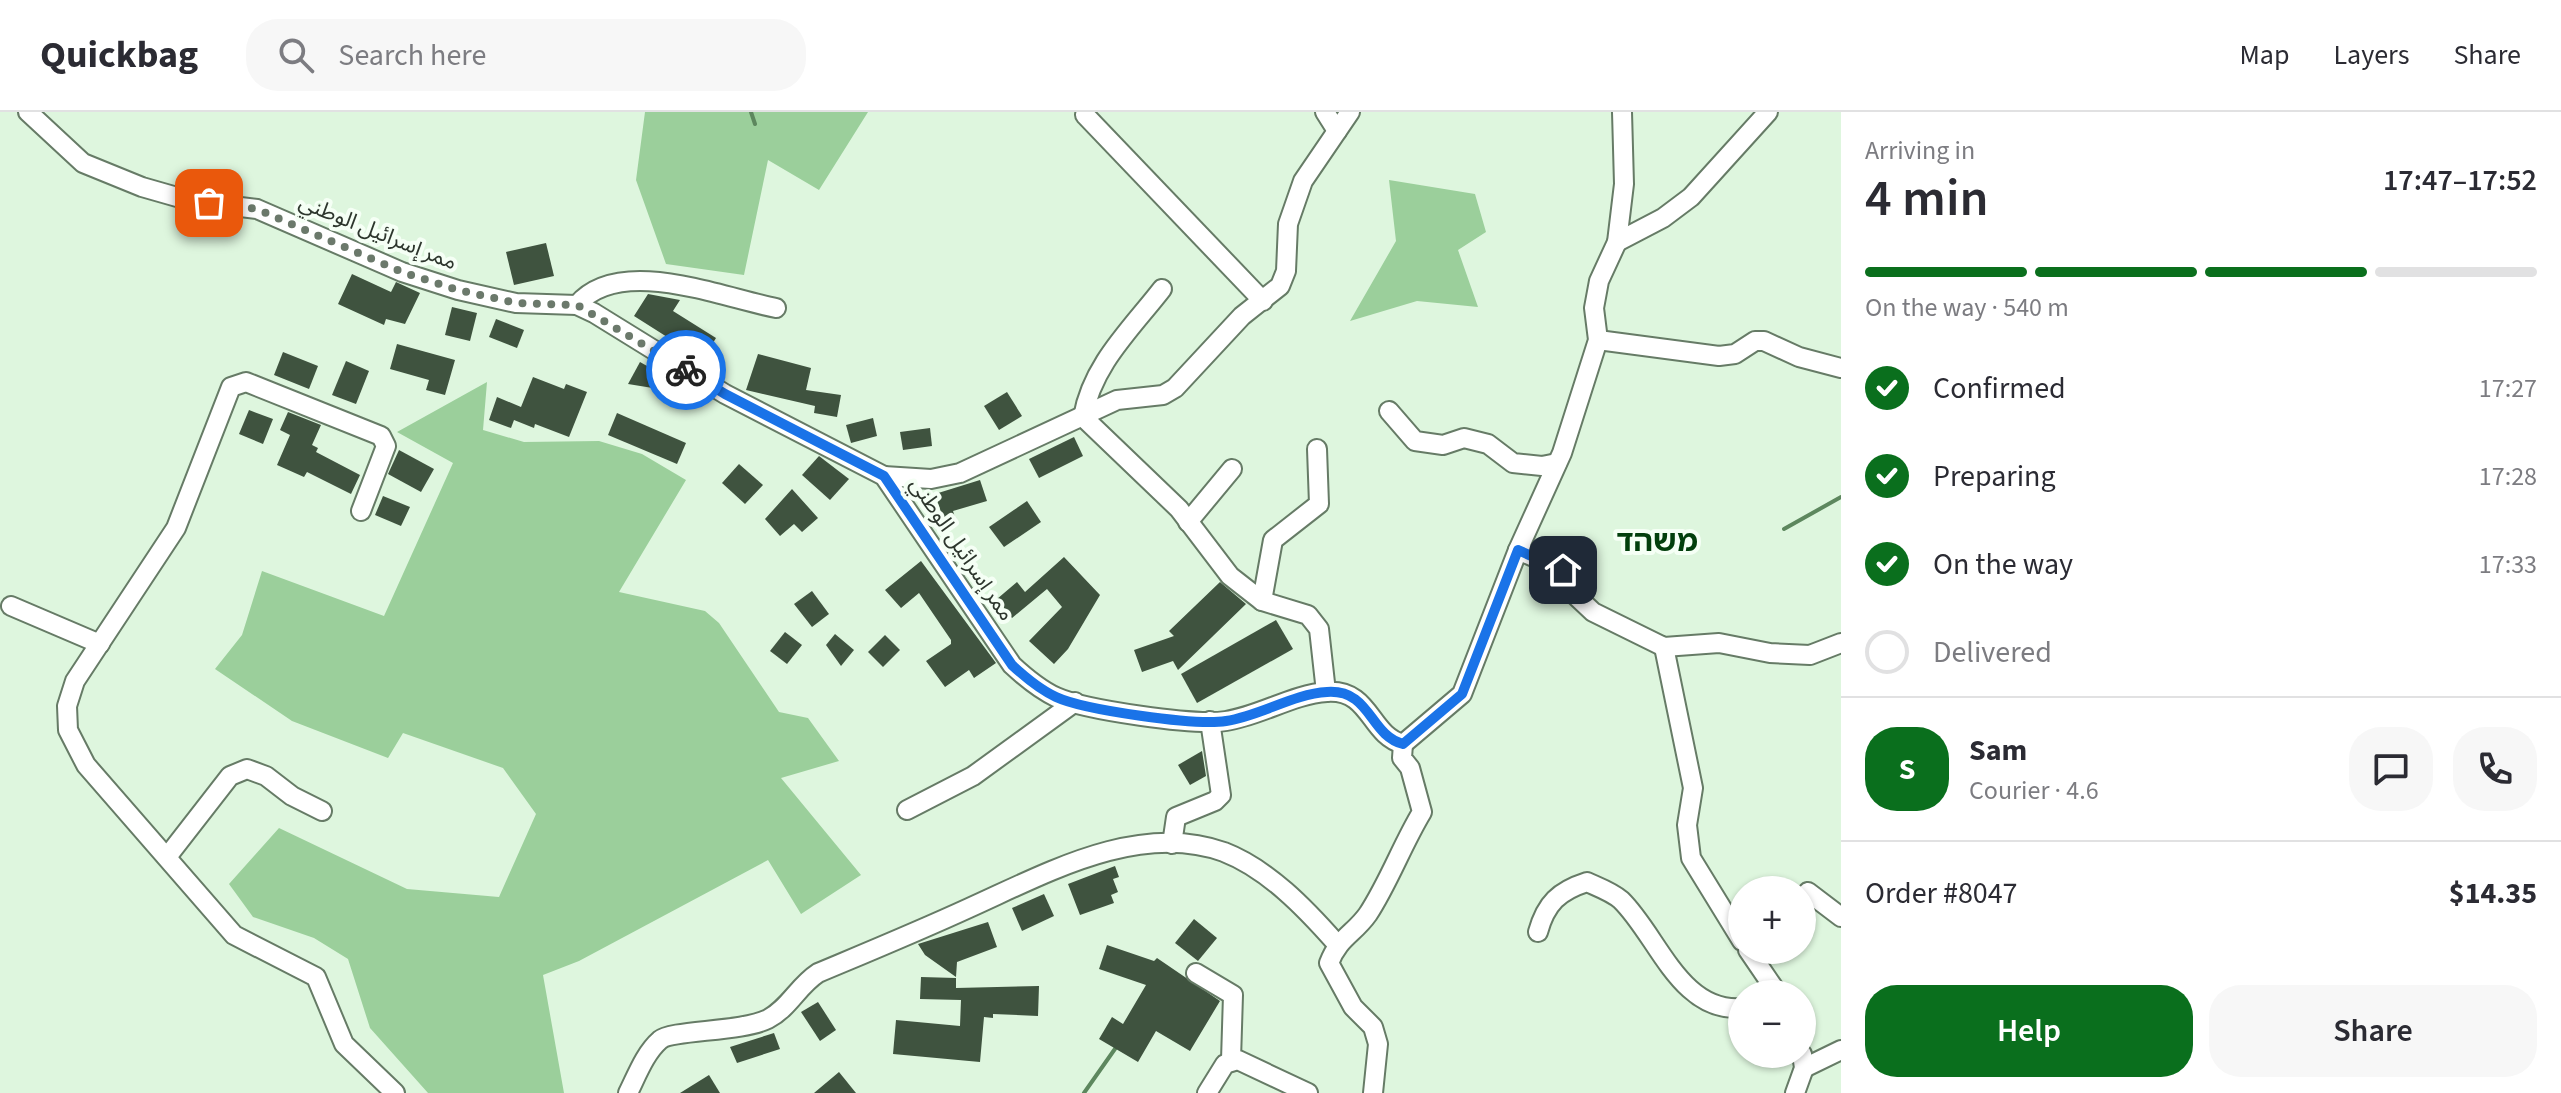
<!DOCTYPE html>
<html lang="en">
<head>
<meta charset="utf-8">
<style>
	:root { --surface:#fff; --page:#f7f7f7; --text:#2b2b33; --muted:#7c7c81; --line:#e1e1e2; --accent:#0a6f1d }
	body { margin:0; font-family:"Source Sans 3","Noto Sans Arabic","Noto Sans Hebrew",sans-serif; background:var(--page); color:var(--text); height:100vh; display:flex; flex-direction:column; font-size:30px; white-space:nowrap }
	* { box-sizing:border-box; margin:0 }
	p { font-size:26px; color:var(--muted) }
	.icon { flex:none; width:44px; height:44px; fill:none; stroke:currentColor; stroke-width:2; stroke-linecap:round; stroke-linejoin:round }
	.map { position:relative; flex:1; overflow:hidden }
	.drawer { display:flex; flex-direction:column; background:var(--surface); width:720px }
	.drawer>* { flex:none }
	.buttons { position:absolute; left:1728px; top:764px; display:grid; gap:16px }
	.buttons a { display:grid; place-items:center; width:88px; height:88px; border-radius:50%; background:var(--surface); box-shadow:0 2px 6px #0004; font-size:40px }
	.pin { position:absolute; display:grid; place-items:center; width:68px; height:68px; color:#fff; margin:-34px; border-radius:16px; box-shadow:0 4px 12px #0006 }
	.courier { position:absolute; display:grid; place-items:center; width:80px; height:80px; margin:-40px; border:6px solid #1a73e8; border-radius:50%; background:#fff; color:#222; box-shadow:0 2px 10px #0007 }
	.summary em { font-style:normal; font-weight:600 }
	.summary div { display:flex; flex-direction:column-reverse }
	.summary { display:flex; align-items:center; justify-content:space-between; height:136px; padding:0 24px }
	h1 { font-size:52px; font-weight:600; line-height:60px }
	.bar { display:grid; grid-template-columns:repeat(4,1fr); gap:12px 8px; align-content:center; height:96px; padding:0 24px }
	.bar i { height:10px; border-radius:6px; background:var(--line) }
	.bar .current { background:var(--accent) }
	.bar p { grid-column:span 4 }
	.line { display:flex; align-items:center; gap:20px; padding:0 24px; border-top:2px solid var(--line) }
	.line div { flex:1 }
	.round { display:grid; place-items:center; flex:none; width:84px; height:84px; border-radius:32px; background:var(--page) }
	ol { padding:0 24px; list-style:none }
	li { display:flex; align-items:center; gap:24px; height:88px }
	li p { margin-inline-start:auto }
	li .icon { padding:8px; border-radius:50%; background:var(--accent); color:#fff; stroke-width:4 }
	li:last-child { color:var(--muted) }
	li i { width:44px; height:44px; border:4px solid var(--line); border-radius:50% }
	.action { display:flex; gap:16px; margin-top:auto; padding:16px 24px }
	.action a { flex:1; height:92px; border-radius:32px; background:var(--accent); color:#fff; font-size:32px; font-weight:600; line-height:92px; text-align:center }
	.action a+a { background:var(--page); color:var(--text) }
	header { display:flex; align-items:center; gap:48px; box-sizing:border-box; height:112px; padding:0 40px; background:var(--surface); border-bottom:2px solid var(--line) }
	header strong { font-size:38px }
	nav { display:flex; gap:44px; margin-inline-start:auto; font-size:28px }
	.search { width:560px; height:72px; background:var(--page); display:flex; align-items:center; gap:20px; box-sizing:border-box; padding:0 28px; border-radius:32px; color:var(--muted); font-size:30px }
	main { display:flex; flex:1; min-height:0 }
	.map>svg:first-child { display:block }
	.green { fill:#9bcf9b }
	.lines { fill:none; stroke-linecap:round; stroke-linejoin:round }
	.stream { stroke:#5d875e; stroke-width:4 }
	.building { fill:#3f533f }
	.minor-casing { stroke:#667b66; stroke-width:22 }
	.minor { stroke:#fff; stroke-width:18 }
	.done { stroke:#6b796b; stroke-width:8; stroke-dasharray:0 14.4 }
	.route { stroke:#1a73e8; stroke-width:10 }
	.labels { text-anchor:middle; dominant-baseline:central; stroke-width:8; stroke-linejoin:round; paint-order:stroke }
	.street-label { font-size:22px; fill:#2d362d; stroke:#f5fff5 }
	.district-label { font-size:30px; font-weight:bold; fill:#023f0c; stroke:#f5fff5 }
</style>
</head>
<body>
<header>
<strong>Quickbag</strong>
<div class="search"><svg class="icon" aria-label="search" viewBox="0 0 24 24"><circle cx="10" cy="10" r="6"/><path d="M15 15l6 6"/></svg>Search here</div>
<nav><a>Map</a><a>Layers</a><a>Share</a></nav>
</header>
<main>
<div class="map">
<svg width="1841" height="981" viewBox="0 0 1841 981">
	<rect width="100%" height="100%" fill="#def6de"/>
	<g class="green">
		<polygon points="645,0 868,0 819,78 768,48 744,163 666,152 636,68"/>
		<polygon points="1389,68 1475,82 1486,120 1458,138 1478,195 1417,189 1350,209 1396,129"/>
		<polygon points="487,270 483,318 524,330 599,329 642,342 686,368 619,480 705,499 719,511 779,600 808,606 839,649 781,666 861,763 801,802 768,748 579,849 543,863 564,981 428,981 370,916 348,847 314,826 253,805 229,772 279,716 407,777 499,785 536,702 503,656 403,621 388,646 292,609 215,557 242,523 262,459 384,504 453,351 397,320"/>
	</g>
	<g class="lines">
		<g class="stream">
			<polyline points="751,0 755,12"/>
			<polyline points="1784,417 1841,385"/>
			<polyline points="1084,981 1117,934"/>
		</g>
	</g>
	<g class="building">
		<polygon points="546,131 554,164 514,173 506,140"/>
		<polygon points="352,162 391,180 396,170 420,181 405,212 386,207 384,213 338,192"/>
		<polygon points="648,182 680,188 673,199 716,226 700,252 672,235 675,230 634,204"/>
		<polygon points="452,195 477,201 470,229 445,223"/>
		<polygon points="496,207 524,218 517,236 489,225"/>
		<polygon points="397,232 455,248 445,283 426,278 429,268 390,257"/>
		<polygon points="283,240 318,254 309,277 274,263"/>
		<polygon points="758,242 811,256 806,278 841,283 837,305 814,301 815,294 746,278"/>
		<polygon points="346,249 369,259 356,292 332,283"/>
		<polygon points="640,250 670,267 665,278 628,272"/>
		<polygon points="533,265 564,277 566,272 587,280 569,325 535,312 534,316 514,308 511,316 489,308 497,285 521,295"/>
		<polygon points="1007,280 1022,304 999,318 984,294"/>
		<polygon points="249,298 273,307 263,332 239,322"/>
		<polygon points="288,300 321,313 312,333 318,336 316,340 360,363 351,382 307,360 304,365 277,353 290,323 280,318"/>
		<polygon points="617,301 686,331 677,352 608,323"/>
		<polygon points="873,306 877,324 851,331 846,313"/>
		<polygon points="930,316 932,334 903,338 900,320"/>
		<polygon points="1074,325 1083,344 1039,366 1029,347"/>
		<polygon points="399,338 434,357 421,380 388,362"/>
		<polygon points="819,344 849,367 830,388 802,363"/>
		<polygon points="739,352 763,373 745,392 722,371"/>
		<polygon points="980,368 987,389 953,399 957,412 946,415 935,382"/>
		<polygon points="792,377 818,406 802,420 794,412 780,424 765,407"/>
		<polygon points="383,384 410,395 401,414 375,403"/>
		<polygon points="1027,389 1041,410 1004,435 989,415"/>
		<polygon points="1064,445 1100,483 1068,537 1054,552 1029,529 1062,495 1047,477 1012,506 997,487 1017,470 1025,480"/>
		<polygon points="921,449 996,551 974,566 969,558 945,575 926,549 951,532 951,528 919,481 901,496 885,478"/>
		<polygon points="1220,470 1246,492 1178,558 1173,549 1142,560 1134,538 1174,524 1169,519"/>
		<polygon points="812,479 829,502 812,515 794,492"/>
		<polygon points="1276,508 1293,537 1197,591 1181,562"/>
		<polygon points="785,520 802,533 787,552 770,539"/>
		<polygon points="835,522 854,538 841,554 826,533"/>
		<polygon points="885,523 900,538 883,555 868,540"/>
		<polygon points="1202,639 1206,664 1190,673 1178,653"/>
		<polygon points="1115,754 1119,765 1113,767 1118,780 1111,783 1114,791 1080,803 1068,772"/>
		<polygon points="1044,782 1054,804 1022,819 1012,796"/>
		<polygon points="1194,807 1217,826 1198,849 1175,831"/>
		<polygon points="988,810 997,835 957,850 956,865 925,843 918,832"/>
		<polygon points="1107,833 1154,849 1157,846 1220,889 1190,939 1156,919 1138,950 1099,927 1112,905 1123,912 1146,873 1099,857"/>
		<polygon points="921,865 956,866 956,876 1039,874 1038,904 993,902 993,906 984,905 980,950 893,942 896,908 960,914 961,888 920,887"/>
		<polygon points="818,890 836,918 820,929 801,900"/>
		<polygon points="774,921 780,937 737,951 730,935"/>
		<polygon points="839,960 856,981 814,981"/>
		<polygon points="709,963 720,981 680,981"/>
	</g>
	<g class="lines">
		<defs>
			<g id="minor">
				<path d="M28,0L83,51L142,75L191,89L257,97L402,160L458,178L516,191L577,193L594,201L725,282L884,364L1012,553C1026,566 1039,577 1056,585C1085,598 1195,614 1226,609C1260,604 1293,582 1327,580C1371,577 1369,623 1403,632"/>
				<polyline points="1325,0 1337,19"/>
				<polyline points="1085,3 1263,189"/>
				<polyline points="1617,130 1663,106 1691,85 1768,0"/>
				<path d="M577,193C619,143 720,185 776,196"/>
				<polyline points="1598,228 1719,244 1735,242 1755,229 1764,229 1799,245 1841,256"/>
				<polyline points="1389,299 1415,329 1443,333 1464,326 1488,332 1513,351 1542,354 1557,351"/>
				<polyline points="1083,305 1179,397 1230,464 1262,489 1308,503 1319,517 1326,580"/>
				<path d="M1083,305C1092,253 1131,217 1162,177"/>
				<polyline points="884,364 931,367 960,361 1117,288 1163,283 1175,276 1242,204 1280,174 1286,159 1288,112 1303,69 1350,0"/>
				<polyline points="361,399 386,334 381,324 246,270 231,275 176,416 75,569 67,594 68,618 86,653 234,823 316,865 344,932 395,981"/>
				<polyline points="1188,410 1232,357"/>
				<polyline points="1518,438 1563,458 1573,470 1576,484 1593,500 1664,535 1719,531 1770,541 1810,543 1841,531"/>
				<polyline points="1262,489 1273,428 1319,392 1317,337"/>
				<polyline points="11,494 100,532"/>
				<polyline points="1664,535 1693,676 1687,713 1691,746 1742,829"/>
				<polyline points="1403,632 1462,582 1518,438 1562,341 1598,228 1594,196 1599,169 1617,130 1624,72 1622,0"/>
				<polyline points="907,698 973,664 1075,590"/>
				<polyline points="1172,732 1176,705 1215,689 1221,683 1210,609"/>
				<polyline points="167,745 230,664 247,657 266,664 292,684 322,699"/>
				<polyline points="1808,780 1841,805"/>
				<path d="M1538,820C1546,791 1559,779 1587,770C1598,775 1612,780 1621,788C1658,824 1680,901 1742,896"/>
				<polyline points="1748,838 1778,882"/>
				<polyline points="1196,861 1233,883 1231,948"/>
				<polyline points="1804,956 1841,938"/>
				<path d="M628,981C637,963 645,941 660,928C671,918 742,920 768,907C789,896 798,874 818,861C868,840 919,819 969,796C1045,762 1138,709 1224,740C1268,757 1306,797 1336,831"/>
				<polyline points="1207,981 1225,952 1238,948 1308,981"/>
				<path d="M1373,981L1378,932L1373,915L1353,895L1329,851C1339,825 1354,822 1368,802C1389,770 1402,733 1422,700L1410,656L1402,646L1403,632"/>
				<polyline points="1795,981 1804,956 1802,942"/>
			</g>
		</defs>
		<use href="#minor" class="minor-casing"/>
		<use href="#minor" class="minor"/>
	</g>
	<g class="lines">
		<polyline class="done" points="209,91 257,97 402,160 458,178 516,191 577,193 686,258"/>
		<path class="route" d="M686,258L725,282L884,364L1012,553C1026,566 1039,577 1056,585C1084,598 1196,614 1226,609C1260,604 1293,582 1327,580C1371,577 1369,623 1403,632L1462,582L1518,438L1563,458"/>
	</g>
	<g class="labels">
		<g class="street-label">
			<text transform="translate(378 120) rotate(22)">ممر إسرائيل الوطني</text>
			<text transform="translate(962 437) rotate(56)">ممر إسرائيل الوطني</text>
		</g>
		<g class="district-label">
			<text x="1657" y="429">משהד</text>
		</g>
	</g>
</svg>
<div class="buttons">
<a>+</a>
<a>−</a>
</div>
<div class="pin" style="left:209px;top:91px;background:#ea580c"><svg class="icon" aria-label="bag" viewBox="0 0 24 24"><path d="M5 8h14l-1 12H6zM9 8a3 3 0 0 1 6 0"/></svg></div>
<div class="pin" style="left:1563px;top:458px;background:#1f2937"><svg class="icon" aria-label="home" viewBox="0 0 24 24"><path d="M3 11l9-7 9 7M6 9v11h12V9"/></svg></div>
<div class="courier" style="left:686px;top:258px"><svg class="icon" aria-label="bike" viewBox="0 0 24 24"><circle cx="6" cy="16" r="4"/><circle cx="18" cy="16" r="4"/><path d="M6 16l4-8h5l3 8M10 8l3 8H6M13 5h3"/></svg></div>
</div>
<section class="drawer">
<div class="summary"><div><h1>4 min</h1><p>Arriving in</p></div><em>17:47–17:52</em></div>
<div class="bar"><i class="current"></i><i class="current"></i><i class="current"></i><i></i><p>On the way · 540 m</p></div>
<ol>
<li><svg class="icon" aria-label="check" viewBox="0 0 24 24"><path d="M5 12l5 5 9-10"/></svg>Confirmed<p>17:27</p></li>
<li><svg class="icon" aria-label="check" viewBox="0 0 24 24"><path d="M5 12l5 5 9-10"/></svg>Preparing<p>17:28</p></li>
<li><svg class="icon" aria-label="check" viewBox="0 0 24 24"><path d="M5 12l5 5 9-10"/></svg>On the way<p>17:33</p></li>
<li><i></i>Delivered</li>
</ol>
<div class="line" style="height:144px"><b class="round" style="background:var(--accent);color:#fff">S</b><div><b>Sam</b><p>Courier · 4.6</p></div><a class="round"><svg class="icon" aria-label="chat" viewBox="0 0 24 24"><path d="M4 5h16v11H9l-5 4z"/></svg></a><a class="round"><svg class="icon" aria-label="phone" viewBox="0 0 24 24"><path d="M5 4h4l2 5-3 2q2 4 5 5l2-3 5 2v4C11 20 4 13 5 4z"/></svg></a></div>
<div class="line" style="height:104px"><div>Order #8047</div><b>$14.35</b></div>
<div class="action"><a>Help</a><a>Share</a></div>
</section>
</main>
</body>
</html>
